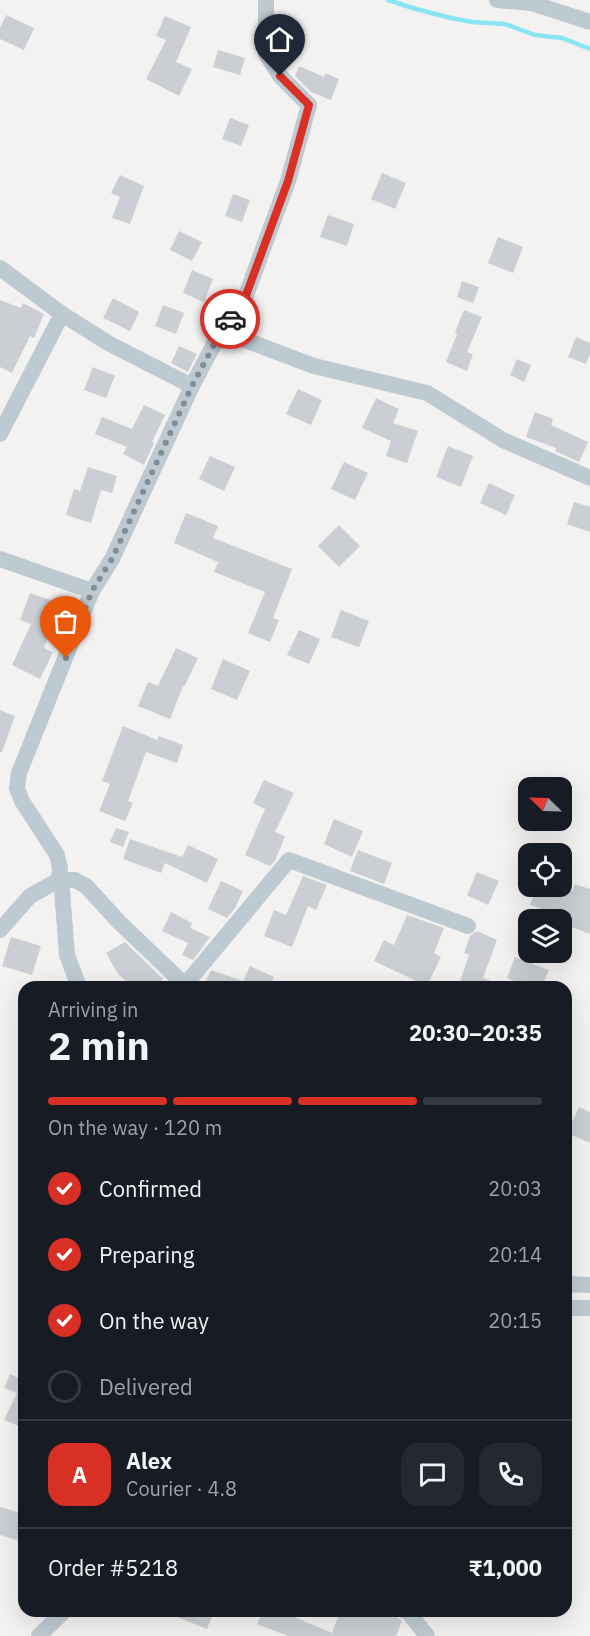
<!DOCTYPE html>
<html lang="en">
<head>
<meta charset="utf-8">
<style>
	:root { --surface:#171b24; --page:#242831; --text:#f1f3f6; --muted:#9ea1a6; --line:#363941; --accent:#d93025 }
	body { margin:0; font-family:"IBM Plex Sans",sans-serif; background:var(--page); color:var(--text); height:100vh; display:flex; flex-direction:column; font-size:22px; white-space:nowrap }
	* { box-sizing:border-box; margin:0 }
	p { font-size:20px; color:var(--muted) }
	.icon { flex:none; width:33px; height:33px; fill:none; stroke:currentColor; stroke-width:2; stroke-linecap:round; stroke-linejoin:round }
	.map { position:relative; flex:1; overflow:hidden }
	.details { position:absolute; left:18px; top:981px; width:554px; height:636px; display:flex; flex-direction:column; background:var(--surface); border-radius:18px; box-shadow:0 6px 24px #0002 }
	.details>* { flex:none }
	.needle { width:39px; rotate:293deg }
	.fabs { position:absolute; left:518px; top:777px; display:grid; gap:12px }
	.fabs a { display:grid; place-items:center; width:54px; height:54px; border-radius:12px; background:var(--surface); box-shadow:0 6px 24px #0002; font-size:30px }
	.pin { position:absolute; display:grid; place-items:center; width:51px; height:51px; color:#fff; margin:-62px -26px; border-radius:50% 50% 50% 0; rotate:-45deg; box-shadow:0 0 6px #0007 }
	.pin .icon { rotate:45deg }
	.courier { position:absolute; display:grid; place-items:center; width:60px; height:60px; margin:-30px; border:4px solid #d93025; border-radius:50%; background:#fff; color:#222; box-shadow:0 2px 8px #0007 }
	.headline em { font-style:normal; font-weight:700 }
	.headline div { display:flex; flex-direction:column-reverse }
	.headline { display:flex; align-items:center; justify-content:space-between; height:102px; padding:0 30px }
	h1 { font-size:39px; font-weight:700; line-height:45px }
	.bar { display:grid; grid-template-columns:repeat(4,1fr); gap:9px 6px; align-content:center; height:72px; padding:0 30px }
	.bar i { height:8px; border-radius:4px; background:var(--line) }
	.bar .on { background:var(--accent) }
	.bar p { grid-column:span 4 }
	.line { display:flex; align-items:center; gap:15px; padding:0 30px; border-top:2px solid var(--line) }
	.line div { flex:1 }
	.round { display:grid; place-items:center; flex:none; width:63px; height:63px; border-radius:18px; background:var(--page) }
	ol { padding:0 30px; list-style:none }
	li { display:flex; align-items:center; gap:18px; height:66px }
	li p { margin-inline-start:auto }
	li .icon { padding:6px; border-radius:50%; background:var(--accent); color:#fff; stroke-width:4 }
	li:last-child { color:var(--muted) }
	li i { width:33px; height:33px; border:3px solid var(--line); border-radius:50% }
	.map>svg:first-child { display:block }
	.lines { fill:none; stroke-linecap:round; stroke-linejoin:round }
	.stream { stroke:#88e5f3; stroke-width:4.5 }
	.building { fill:#cbcfd4 }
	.street { stroke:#becad1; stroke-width:16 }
	.done { stroke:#848c93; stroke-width:6; stroke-dasharray:0 10.8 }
	.route { stroke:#d93025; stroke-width:8 }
</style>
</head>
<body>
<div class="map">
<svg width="590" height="1636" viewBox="0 0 590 1636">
	<rect width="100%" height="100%" fill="#f4f1f1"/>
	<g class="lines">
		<polyline class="stream" points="388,0 416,9 451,18 472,22 505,24 535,35 562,38 590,49"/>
	</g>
	<g class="building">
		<polygon points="6,15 34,28 24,50 0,39 0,28"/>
		<polygon points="165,16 191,27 176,62 192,69 179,96 146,79 166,40 156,36"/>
		<polygon points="218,50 245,58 240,75 213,67"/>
		<polygon points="299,66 324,77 326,73 339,79 331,100 311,92 295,76"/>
		<polygon points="230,118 249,125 241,146 222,139"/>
		<polygon points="382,173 406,183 395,209 371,199"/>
		<polygon points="120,175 144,186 130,224 112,218 120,197 111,193"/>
		<polygon points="233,194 250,200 242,222 225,216"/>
		<polygon points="328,215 354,224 347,246 320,237"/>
		<polygon points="179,231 202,242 192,261 170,250"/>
		<polygon points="498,237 523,247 513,273 488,263"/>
		<polygon points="192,270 213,279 204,302 183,293"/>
		<polygon points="462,281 479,287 473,303 457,297"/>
		<polygon points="113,298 139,312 130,331 103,318"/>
		<polygon points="0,300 21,308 23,303 44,314 34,338 30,336 12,373 0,367"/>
		<polygon points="163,305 184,313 176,334 155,326"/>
		<polygon points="464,310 482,317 467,352 473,354 467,371 446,362 457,334 455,332"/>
		<polygon points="576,337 590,343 590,354 586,364 568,357"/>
		<polygon points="179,346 197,354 188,372 171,363"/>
		<polygon points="517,359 531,365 524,382 510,375"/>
		<polygon points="93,367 115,376 106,398 84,390"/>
		<polygon points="298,389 322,400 311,425 286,414"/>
		<polygon points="376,398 399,409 393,423 418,431 407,463 386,456 391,441 362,428"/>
		<polygon points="144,405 165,415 152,442 154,443 144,465 123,454 127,447 95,434 102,417 132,429"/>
		<polygon points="535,412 553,419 551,425 588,442 579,462 555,451 556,448 526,437"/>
		<polygon points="448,446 473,456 461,487 436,477"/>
		<polygon points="210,456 235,467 224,491 199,479"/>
		<polygon points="344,462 368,473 355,500 331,489"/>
		<polygon points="88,467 117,476 112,493 101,490 91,523 66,515 74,489 80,491"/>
		<polygon points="489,483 515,495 506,515 480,503"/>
		<polygon points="574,502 590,507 590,532 567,524"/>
		<polygon points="186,513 218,526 213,538 292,569 273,618 279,620 270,642 248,633 265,592 214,572 218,562 174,543"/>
		<polygon points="339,525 360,546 339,567 318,546"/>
		<polygon points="30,593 59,603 44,648 53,652 40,679 12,665 31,624 20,620"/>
		<polygon points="341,610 369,621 359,647 331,637"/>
		<polygon points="299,630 320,639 309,664 287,655"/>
		<polygon points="176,648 198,658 184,687 183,686 170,719 138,706 148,682 158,686"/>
		<polygon points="223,659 250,671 237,700 211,689"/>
		<polygon points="0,710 15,716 2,752 0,752"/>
		<polygon points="123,726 157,740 159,736 183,745 177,763 146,752 128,801 133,803 125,821 99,811 110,784 102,781"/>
		<polygon points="264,780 294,793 275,832 285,836 275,861 270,866 245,855 265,809 253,803"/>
		<polygon points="334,819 363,831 352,857 324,844"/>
		<polygon points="116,828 129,832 123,847 110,842"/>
		<polygon points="130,839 182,857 188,845 218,859 207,883 165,863 161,873 123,859"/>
		<polygon points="358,850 392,863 384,884 350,871"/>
		<polygon points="477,872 499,881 488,905 467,895"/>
		<polygon points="303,876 327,885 316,910 308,906 292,947 264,936 274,910 286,915"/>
		<polygon points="221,881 243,891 235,908 227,918 208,909"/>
		<polygon points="575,884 590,889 590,934 561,923 562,916 530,905 537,886 559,886 572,891"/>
		<polygon points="171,912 192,923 190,928 210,937 193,960 182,955 188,943 162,931"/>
		<polygon points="407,915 444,928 434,953 441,957 427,986 374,961 384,940 394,945"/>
		<polygon points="477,931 497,940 483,978 503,985 503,987 458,987 469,955 464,953 470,936"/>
		<polygon points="11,937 41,946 32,975 2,966"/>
		<polygon points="125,942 163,979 157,987 132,987 118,974 106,953"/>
		<polygon points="515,957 549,970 542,987 529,987 507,978"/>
		<polygon points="250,966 274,977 270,987 203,987 211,970 243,981"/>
		<polygon points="579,1107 590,1112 590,1143 567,1133"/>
		<polygon points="10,1374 24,1380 24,1428 4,1420 17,1393 4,1388"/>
		<polygon points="0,1507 24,1514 17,1540 0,1535"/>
		<polygon points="162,1611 214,1611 207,1629"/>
		<polygon points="263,1611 280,1611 332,1633 340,1611 365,1611 379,1616 381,1611 395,1611 397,1617 402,1621 396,1636 288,1636 257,1624"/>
	</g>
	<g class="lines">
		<g class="street">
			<polyline points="497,0 531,3 590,22"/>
			<polyline points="0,268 62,314 108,343 192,386"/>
			<polyline points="221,331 314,366 427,393 503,440 590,478"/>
			<polyline points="0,434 62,314"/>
			<polyline points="0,559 92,591"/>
			<polyline points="0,930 30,896 59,880 62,890 67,955 79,987"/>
			<polyline points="185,985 289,860 468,926"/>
			<polyline points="187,987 119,922 86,886 75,880 59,880 60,868 57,855 22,801 17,788 19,773 92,591 112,559 192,386 221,331 245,298 288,181 309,105 280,76 266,54 266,0"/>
			<polyline points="566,1284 590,1285"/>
			<polyline points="566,1308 590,1308"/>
			<polyline points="405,1611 409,1613 427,1636"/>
			<polyline points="39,1636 64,1611"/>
		</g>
	</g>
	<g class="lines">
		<polyline class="done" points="66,658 92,591 112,559 192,386 221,331 230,319"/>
		<polyline class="route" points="230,319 245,298 288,181 309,105 280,76"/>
	</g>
</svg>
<div class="fabs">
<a><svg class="needle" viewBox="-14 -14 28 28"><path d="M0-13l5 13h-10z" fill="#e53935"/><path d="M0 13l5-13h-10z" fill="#9ea1a6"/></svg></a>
<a><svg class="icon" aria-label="locate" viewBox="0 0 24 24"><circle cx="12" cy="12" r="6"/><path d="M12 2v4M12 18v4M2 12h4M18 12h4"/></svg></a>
<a><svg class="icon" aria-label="layers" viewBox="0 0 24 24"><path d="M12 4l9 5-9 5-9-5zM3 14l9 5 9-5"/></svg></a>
</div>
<div class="pin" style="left:66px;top:658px;background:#ea580c"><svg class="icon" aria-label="bag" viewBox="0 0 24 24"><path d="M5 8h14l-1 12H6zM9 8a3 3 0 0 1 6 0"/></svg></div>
<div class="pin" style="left:280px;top:76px;background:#1f2937"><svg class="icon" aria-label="home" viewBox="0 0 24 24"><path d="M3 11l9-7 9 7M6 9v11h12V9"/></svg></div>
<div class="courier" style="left:230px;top:319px"><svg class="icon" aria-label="car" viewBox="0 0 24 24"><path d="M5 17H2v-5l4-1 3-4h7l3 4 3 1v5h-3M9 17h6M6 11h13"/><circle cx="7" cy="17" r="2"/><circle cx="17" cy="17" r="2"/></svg></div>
<section class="details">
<div class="headline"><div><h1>2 min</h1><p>Arriving in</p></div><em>20:30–20:35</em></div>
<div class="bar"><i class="on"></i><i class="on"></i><i class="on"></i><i></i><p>On the way · 120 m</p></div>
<ol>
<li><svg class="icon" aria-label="check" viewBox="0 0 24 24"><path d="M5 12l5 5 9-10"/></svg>Confirmed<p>20:03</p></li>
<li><svg class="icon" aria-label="check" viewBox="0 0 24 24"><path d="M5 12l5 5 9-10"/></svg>Preparing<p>20:14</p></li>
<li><svg class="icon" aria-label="check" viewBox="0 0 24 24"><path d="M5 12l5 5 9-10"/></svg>On the way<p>20:15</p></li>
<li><i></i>Delivered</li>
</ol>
<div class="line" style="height:108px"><b class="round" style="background:var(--accent);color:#fff">A</b><div><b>Alex</b><p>Courier · 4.8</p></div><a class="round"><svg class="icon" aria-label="chat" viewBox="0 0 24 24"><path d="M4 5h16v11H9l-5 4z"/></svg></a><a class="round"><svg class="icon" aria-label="phone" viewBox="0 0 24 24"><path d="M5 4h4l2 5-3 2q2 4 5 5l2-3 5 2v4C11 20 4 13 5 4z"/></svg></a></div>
<div class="line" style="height:78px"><div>Order #5218</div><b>₹1,000</b></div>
</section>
</div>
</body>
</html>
